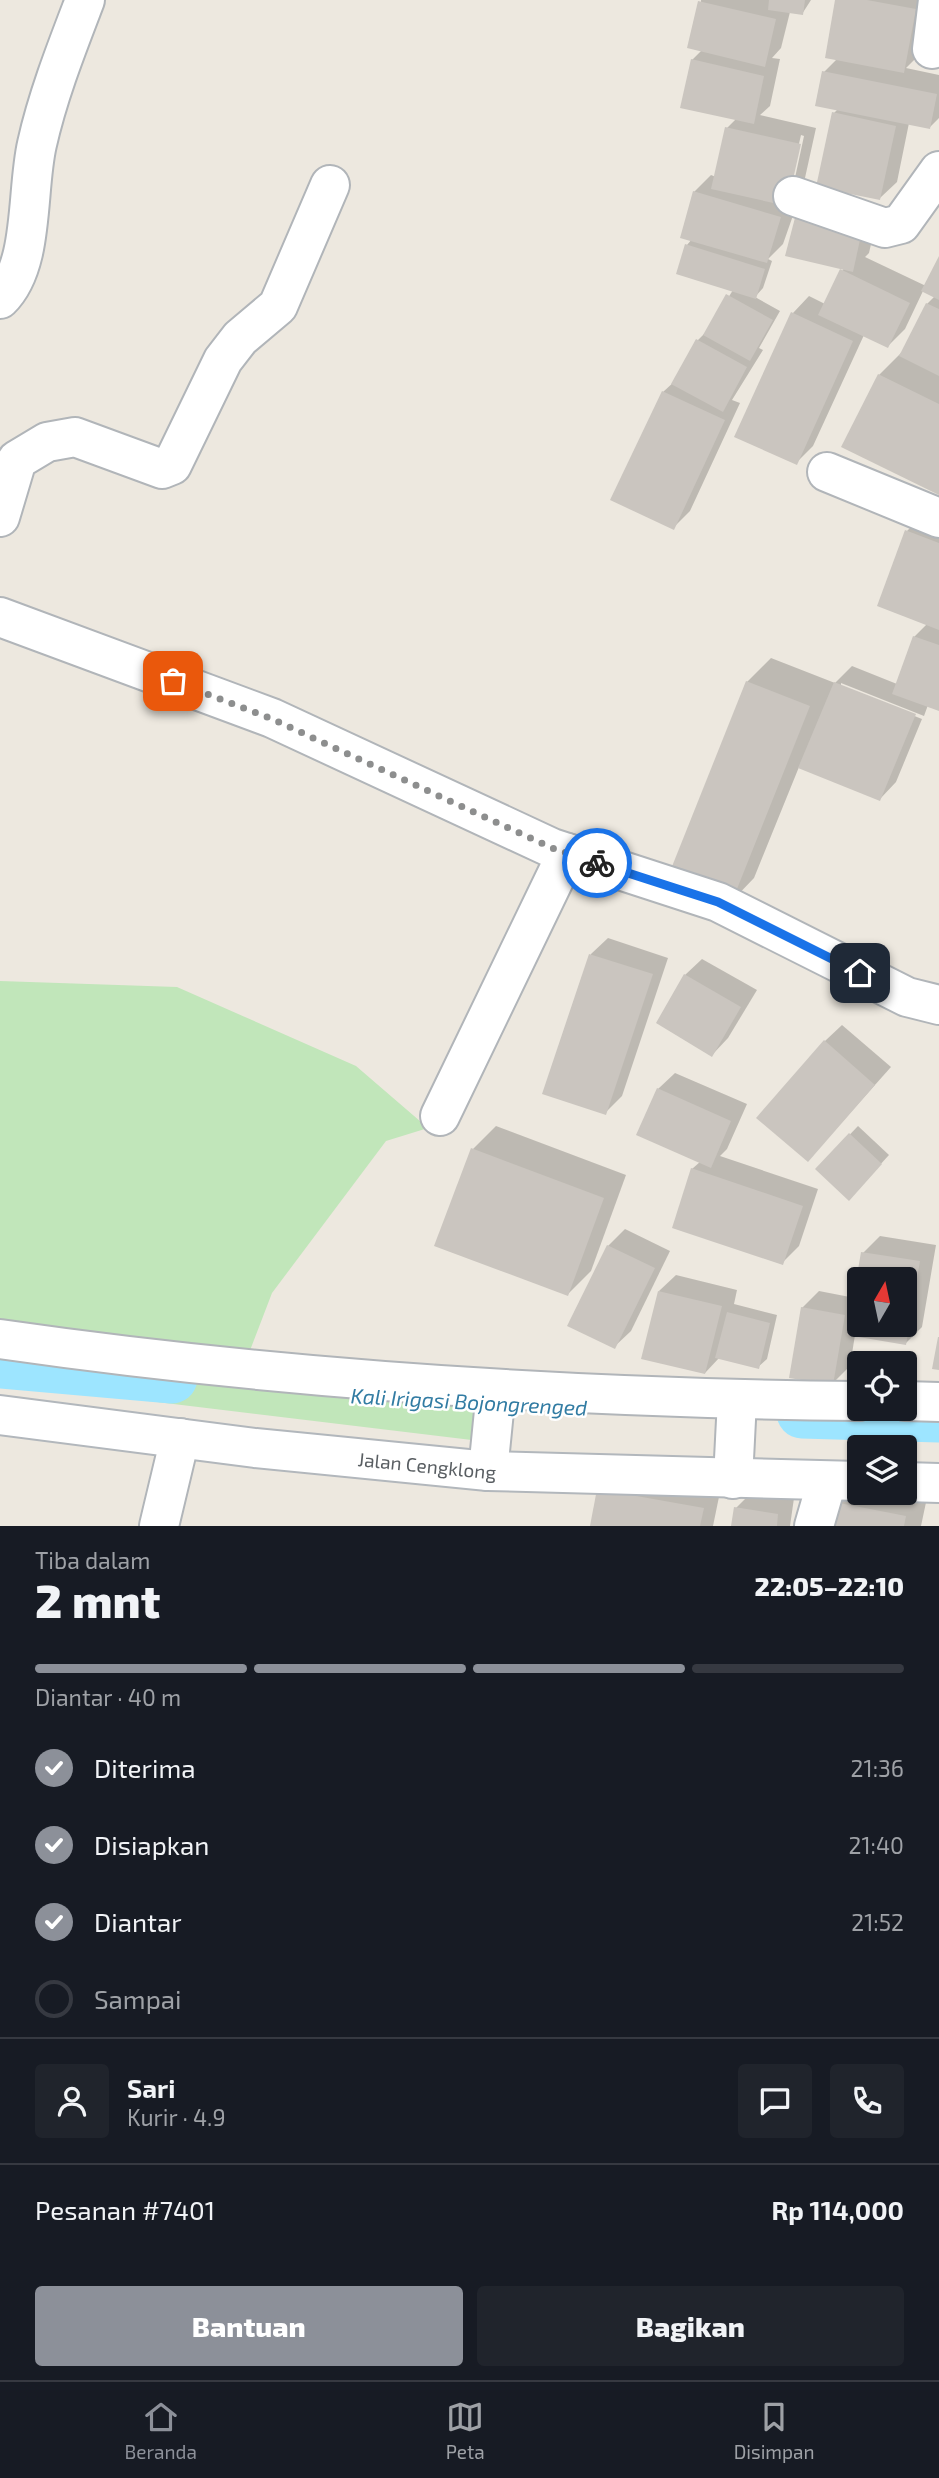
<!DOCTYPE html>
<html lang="id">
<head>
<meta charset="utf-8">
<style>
	:root { --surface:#171b24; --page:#20242c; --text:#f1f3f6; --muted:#9ea1a6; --line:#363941; --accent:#8c9099 }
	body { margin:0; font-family:"Exo 2",sans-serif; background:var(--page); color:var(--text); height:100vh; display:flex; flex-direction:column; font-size:26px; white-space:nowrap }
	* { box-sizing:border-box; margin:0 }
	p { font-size:23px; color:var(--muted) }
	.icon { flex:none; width:38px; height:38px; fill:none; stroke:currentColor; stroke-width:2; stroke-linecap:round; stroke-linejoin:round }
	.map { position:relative; height:1526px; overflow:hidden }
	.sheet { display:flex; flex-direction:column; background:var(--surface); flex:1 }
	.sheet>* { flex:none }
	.needle { width:46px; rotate:9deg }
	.fabs { position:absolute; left:847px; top:1267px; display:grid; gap:14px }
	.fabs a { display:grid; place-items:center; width:70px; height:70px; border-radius:7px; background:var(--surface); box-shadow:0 2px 5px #0004; font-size:35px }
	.pin { position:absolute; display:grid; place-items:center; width:60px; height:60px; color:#fff; margin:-30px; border-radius:14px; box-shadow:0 4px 10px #0006 }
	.courier { position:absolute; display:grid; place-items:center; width:70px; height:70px; margin:-35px; border:5px solid #1a73e8; border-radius:50%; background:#fff; color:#222; box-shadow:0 2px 9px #0007 }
	.headline em { font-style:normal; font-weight:800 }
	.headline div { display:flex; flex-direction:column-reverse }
	.headline { display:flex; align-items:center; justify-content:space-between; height:119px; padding:0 35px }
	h1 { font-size:46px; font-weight:800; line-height:52px }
	.bar { display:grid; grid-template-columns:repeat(4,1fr); gap:10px 7px; align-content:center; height:84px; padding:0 35px }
	.bar i { height:9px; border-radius:5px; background:var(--line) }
	.bar .active { background:var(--accent) }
	.bar p { grid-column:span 4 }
	.line { display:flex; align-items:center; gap:18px; padding:0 35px; border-top:2px solid var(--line) }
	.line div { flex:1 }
	.round { display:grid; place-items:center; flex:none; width:74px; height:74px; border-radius:7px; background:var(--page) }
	ol { padding:0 35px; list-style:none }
	li { display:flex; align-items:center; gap:21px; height:77px }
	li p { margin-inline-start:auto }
	li .icon { padding:7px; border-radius:50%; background:var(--accent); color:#fff; stroke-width:4 }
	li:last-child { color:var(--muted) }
	li i { width:38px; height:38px; border:4px solid var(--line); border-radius:50% }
	.cta { display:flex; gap:14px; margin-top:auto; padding:14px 35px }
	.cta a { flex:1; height:80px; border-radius:7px; background:var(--accent); color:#fff; font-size:28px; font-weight:800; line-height:80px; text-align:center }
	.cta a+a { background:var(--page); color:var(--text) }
	.tab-bar { display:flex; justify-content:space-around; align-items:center; height:98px; border-top:2px solid var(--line); background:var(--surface); font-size:19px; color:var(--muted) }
	.tab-bar a { display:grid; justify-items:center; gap:4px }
	.tab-bar .active { color:var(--accent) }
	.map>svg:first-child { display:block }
	.green { fill:#c1e6ba }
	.shadow { fill:#0003; fill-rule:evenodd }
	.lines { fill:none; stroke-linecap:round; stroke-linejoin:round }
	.canal { stroke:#9de5ff; stroke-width:51 }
	.building { fill:#cac5bf; fill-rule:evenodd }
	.minor-casing { stroke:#b1b5b9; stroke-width:42 }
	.secondary-casing { stroke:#b2b7bc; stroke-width:42 }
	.minor { stroke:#fff; stroke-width:38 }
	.secondary { stroke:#fff; stroke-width:38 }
	.done { stroke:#8d8e8e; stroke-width:7; stroke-dasharray:0 12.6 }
	.route { stroke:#1a73e8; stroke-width:9 }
	.labels { text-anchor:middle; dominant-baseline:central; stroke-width:5; stroke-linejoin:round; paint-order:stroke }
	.street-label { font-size:19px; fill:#595e62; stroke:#fff }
	.water-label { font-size:21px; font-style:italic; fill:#327ca3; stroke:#fff }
</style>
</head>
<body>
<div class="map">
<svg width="939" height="1526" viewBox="0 0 939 1526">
	<rect width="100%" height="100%" fill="#ede8df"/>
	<polygon class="green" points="0,981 177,987 356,1066 428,1128 386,1141 272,1293 249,1353 487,1380 480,1441 0,1383"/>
	<g class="shadow">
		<path d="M701,0H811L802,14L790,12L781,48L772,58L780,59L770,106L760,115L816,128L803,187L783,244L768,259L772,261L763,288L755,297L780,311L759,348L763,350L732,400L740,403L690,511L673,528L663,392L676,380L697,341L708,330L733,290L687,245L692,239L694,192L711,175L716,177L727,128L736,119L692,60L702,50ZM801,135L804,136L793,187H789Z"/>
		<polygon points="837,0 930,0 920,54 906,68 939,75 939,118 930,127 909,123 897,182 880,198 834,113 838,109 824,72 837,59"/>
		<polygon points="879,209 869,253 865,257 926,286 939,260 939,493 879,375 903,351 927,304 935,296 923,291 905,329 888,346 864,335 813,446 796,463 793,313 809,296 825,304 844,268 787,255"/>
		<polygon points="930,508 939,511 939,709 928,705 924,716 841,683 841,687 922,719 896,782 880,799 799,767 754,878 731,902 747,682 771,658 835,683 852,666 897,684 914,637 928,623 907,531"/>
		<polygon points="608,938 668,958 622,1096 605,1113 545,1093 591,954"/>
		<polygon points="702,959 757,990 728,1038 712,1055 685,975"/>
		<polygon points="842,1025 891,1067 808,1160 825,1041"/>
		<polygon points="675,1073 747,1104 727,1149 720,1156 818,1189 799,1246 782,1263 692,1169 701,1161 658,1089"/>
		<polygon points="496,1126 626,1175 591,1271 568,1294 473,1149"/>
		<polygon points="858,1126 889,1155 857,1190 817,1169"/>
		<polygon points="625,1229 670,1251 631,1331 614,1347 608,1246"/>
		<path d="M880,1236L936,1245L922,1327L905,1344L855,1335L850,1366L833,1383L802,1308L819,1291L855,1298L863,1253ZM859,1279H905V1325H859Z"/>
		<polygon points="676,1275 737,1290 734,1304 777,1315 767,1359 758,1367 720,1357 705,1373 659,1291"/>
		<polygon points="854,1478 859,1493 928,1493 921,1526 826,1526"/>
		<polygon points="598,1490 720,1492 713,1526 592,1526"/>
		<polygon points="753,1491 794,1498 790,1526 733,1526 736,1508"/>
	</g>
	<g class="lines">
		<g class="canal">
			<polyline points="0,1363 172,1378"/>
			<polyline points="802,1413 939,1417"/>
		</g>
	</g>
	<g class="building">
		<polygon points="769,0 805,0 803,15 768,10"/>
		<polygon points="835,0 867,0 916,9 904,73 825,58"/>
		<polygon points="698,1 776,19 765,67 687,48"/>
		<polygon points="691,59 764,76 754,124 680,108"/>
		<polygon points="822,71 937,94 930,129 815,106"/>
		<polygon points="832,112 896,126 880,200 816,187"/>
		<polygon points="725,127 801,144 787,206 711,189"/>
		<polygon points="693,191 781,217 767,263 680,238"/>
		<polygon points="797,210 863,226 853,272 785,256"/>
		<polygon points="685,244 765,269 756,299 676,274"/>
		<polygon points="939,256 939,300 921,291"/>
		<polygon points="840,269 910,303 888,348 818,315"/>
		<polygon points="726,294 773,320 750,361 703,335"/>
		<polygon points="926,303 939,309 939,376 899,356"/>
		<polygon points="791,312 853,341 797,465 734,437"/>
		<polygon points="696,339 747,367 723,412 671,384"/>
		<polygon points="878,374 939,404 939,495 841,447"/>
		<polygon points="662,391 725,420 674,530 610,500"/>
		<polygon points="905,530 939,543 939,630 877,606"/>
		<polygon points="913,636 939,645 939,711 892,694"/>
		<polygon points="746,681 810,706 731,904 667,879"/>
		<polygon points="834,682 916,714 880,801 798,768"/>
		<polygon points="589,954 653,974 606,1115 542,1094"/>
		<polygon points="684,974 741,1007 712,1057 656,1023"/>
		<polygon points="824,1040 875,1085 808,1162 756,1118"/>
		<polygon points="657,1088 731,1121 711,1168 636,1135"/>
		<polygon points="849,1133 882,1164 849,1201 815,1169"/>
		<polygon points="471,1148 604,1198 568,1296 434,1246"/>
		<polygon points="691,1168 803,1206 783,1265 672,1228"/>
		<polygon points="607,1245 655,1268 615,1349 567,1326"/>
		<path d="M861,1252L920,1261L906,1345L847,1335ZM859,1279H905V1325H859Z"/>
		<polygon points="658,1291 722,1306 705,1374 641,1359"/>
		<polygon points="801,1307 845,1315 833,1385 789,1378"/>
		<polygon points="727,1312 770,1323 759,1369 715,1358"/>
		<polygon points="938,1337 939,1337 939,1370 932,1369"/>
		<polygon points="597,1489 704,1508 700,1526 590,1526"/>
		<polygon points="829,1501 906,1516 904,1526 824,1526"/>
		<polygon points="734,1507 778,1514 777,1526 731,1526"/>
	</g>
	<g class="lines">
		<defs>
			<g id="minor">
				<polyline points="932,49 938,0"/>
				<polyline points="793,196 885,228 901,224 939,171"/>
				<path d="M0,299C35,265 26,191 37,144C48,95 67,47 85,0"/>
				<polyline points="827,472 939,518"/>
				<polyline points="0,517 17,460 47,442 75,437 162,469 172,465 223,360 240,338 278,306 330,185"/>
				<polyline points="0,617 272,718 552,848 718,902 907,997 939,1005"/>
				<polyline points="440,1116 567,853"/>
				<path d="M0,1339C285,1380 572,1398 859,1401"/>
				<polyline points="905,1401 939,1402"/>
				<polyline points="488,1471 496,1391"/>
				<polyline points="733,1479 737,1400"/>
				<polyline points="159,1526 180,1438"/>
				<polyline points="814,1526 827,1481"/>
			</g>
			<g id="secondary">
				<path id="s1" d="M0,1415L255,1448L488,1471L859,1481"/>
				<polyline points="905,1482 939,1483"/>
			</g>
		</defs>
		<use href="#minor" class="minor-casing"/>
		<use href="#secondary" class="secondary-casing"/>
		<use href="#minor" class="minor"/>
		<use href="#secondary" class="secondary"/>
	</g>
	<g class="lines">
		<polyline class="done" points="173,681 272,719 552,848 597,863"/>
		<polyline class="route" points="597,863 718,902 860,973"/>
	</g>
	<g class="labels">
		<g class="street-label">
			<text stroke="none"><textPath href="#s1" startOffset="430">Jalan Cengklong</textPath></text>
		</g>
		<g class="water-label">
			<text transform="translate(469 1401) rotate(3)">Kali Irigasi Bojongrenged</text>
		</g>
	</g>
</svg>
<div class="fabs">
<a><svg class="needle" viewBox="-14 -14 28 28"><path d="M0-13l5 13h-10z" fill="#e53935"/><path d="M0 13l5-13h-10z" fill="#9ea1a6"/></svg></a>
<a><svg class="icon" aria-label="locate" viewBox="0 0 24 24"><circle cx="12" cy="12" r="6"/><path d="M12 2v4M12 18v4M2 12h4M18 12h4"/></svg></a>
<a><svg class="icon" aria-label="layers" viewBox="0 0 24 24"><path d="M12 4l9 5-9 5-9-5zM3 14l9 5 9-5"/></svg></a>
</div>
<div class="pin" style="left:173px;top:681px;background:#ea580c"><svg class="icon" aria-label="bag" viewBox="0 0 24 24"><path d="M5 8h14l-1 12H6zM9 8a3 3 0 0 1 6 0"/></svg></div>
<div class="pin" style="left:860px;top:973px;background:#1f2937"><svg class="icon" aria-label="home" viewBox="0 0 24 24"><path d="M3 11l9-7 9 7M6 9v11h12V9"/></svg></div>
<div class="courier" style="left:597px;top:863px"><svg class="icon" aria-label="bike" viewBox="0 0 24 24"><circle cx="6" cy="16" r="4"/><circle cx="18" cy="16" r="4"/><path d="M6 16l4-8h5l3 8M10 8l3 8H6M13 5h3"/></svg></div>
</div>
<section class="sheet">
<div class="headline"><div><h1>2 mnt</h1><p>Tiba dalam</p></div><em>22:05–22:10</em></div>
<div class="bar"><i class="active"></i><i class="active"></i><i class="active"></i><i></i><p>Diantar · 40 m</p></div>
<ol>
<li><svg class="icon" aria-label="check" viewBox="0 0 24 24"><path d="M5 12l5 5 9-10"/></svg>Diterima<p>21:36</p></li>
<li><svg class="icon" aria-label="check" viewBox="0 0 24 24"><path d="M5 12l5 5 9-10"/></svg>Disiapkan<p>21:40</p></li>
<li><svg class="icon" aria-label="check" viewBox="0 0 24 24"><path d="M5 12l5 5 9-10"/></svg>Diantar<p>21:52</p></li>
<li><i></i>Sampai</li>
</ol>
<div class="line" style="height:126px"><a class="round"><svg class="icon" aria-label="person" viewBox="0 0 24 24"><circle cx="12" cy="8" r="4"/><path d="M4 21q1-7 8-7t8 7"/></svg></a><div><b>Sari</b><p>Kurir · 4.9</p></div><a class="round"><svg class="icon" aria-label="chat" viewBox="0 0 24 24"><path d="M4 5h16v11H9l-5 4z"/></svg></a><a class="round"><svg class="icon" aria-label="phone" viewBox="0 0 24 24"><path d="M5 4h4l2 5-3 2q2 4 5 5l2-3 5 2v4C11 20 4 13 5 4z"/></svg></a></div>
<div class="line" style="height:91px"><div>Pesanan #7401</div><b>Rp 114,000</b></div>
<div class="cta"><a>Bantuan</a><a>Bagikan</a></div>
</section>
<nav class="tab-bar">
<a class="active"><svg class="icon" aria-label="home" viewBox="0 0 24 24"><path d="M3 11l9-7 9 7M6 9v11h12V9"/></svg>Beranda</a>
<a><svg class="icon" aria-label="map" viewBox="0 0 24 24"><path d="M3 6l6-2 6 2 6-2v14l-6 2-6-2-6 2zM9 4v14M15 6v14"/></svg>Peta</a>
<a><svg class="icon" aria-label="saved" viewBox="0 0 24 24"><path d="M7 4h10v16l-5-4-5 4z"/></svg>Disimpan</a>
</nav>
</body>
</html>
